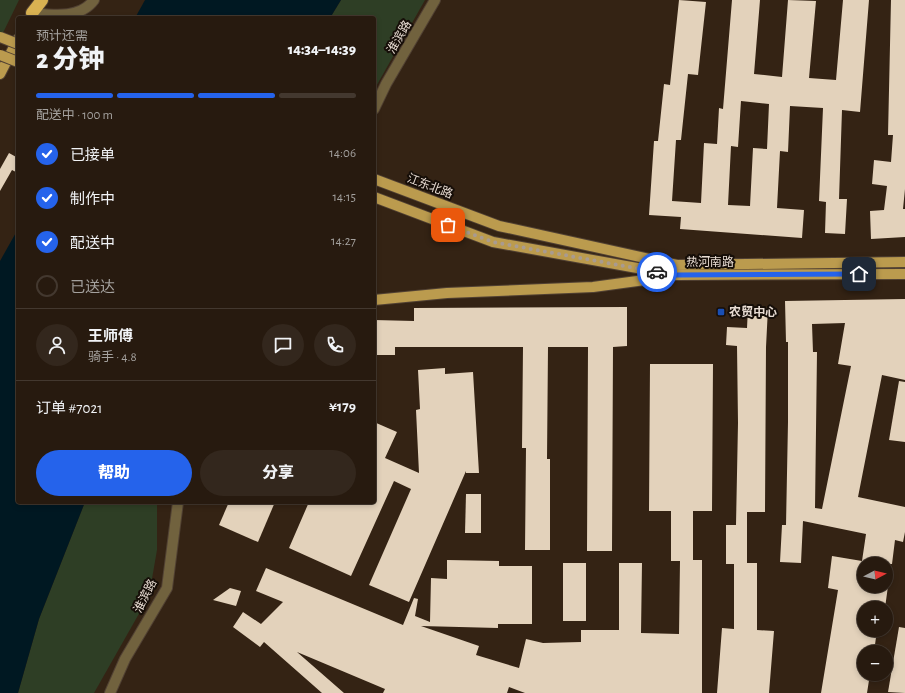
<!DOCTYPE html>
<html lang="zh">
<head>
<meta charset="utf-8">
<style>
	:root { --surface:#271a0f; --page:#33271d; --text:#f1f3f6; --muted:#a4a19e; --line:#43382f; --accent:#2563eb }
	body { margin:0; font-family:"Alegreya Sans","Noto Sans SC",sans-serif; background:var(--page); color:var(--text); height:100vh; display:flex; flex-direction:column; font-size:15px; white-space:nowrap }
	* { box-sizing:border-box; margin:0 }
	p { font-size:13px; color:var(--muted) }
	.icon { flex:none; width:22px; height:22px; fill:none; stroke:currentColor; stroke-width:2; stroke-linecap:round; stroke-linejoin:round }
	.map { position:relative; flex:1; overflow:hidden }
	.side { position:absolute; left:16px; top:16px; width:360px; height:488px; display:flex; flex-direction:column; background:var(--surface); border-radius:4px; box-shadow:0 2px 6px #0003,0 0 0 1px var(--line) }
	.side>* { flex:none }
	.needle { width:26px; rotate:83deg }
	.controls { position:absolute; left:857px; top:557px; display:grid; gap:8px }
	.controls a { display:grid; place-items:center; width:36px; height:36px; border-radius:50%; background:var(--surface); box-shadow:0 2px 6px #0003,0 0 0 1px var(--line); font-size:20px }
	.pin { position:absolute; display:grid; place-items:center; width:34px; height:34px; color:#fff; margin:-17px; border-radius:8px; box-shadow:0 2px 6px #0006 }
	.courier { position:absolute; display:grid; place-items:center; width:40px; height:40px; margin:-20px; border:3px solid #2563eb; border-radius:50%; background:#fff; color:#222; box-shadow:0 1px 5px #0007 }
	.summary em { font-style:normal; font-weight:800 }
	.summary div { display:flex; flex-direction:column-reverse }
	.summary { display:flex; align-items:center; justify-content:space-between; height:68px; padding:0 20px }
	h1 { font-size:26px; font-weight:800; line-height:30px }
	.bar { display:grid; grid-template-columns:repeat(4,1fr); gap:6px 4px; align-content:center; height:48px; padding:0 20px }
	.bar i { height:5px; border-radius:3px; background:var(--line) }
	.bar .current { background:var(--accent) }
	.bar p { grid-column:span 4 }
	.line { display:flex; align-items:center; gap:10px; padding:0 20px; border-top:1px solid var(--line) }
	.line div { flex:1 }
	.round { display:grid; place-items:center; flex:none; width:42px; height:42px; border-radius:21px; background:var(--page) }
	ol { padding:0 20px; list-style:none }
	li { display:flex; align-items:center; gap:12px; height:44px }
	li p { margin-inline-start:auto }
	li .icon { padding:4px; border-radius:50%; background:var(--accent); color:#fff; stroke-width:4 }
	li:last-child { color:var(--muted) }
	li i { width:22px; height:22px; border:2px solid var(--line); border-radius:50% }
	.cta { display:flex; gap:8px; margin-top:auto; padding:8px 20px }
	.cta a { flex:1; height:46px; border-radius:24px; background:var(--accent); color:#fff; font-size:16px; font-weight:800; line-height:46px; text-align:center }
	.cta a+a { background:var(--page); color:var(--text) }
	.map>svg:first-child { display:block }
	.green { fill:#2e3e25 }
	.water { fill:#001822 }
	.building { fill:#e3d2bb; fill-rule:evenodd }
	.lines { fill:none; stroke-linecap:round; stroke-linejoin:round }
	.minor-casing { stroke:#514133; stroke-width:12 }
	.major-casing { stroke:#514133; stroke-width:12 }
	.highway-casing { stroke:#514133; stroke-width:14 }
	.minor { stroke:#71623e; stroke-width:10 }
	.major { stroke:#bb9b4e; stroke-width:10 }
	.highway { stroke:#d9b252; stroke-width:12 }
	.major-bridge-casing { stroke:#514133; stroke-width:12; stroke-linecap:butt }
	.major-bridge { stroke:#bb9b4e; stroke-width:10 }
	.done { stroke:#a99b90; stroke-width:4; stroke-dasharray:0 7.2 }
	.route { stroke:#2563eb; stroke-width:5 }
	.transit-dot { fill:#1a4fb4; stroke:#160e08; stroke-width:1.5 }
	.labels { text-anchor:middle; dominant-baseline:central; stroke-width:4; stroke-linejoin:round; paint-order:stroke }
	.street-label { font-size:12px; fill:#e8dcd3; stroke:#160e08 }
	.poi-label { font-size:12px; font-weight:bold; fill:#e8dcd3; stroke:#160e08; text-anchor:start }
</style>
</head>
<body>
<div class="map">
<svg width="905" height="693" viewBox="0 0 905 693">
	<rect width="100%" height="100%" fill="#342314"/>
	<g class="green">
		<polygon points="0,0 19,0 0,39"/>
		<polygon points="341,0 425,0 374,90 374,18 330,18"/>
		<polygon points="85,502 157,502 157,550 149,596 94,693 18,693 39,619"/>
	</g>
	<g class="water">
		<polygon points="145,0 341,0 330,18 135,18"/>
		<polygon points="18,229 18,502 85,502 39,619 18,693 0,693 0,261"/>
	</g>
	<g class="building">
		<path d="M679,0L706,2L698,75L688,74L681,140H676L672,201L701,203L704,143L717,144L719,108L723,109L732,0H760L754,74L782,77L788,0L816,1L809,78L836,80L843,0H869L860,112L842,110L839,199H847L845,234L825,233L826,202L819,201L823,108L790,106L788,152L780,151L777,208L804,210L802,238L680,229L681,217L649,215L654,141H658L664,84L670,85ZM741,101L769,104L767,149L753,148L750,206L728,205L731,146L738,147Z"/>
		<polygon points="891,0 905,0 905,189 903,209 905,209 905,237 871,239 870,211 884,210 887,186 872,184 874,160 891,162 893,135 888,135"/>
		<polygon points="9,153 18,158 18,173 12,170 0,191 0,169"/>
		<path d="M905,299V380L882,375L858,497L905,507V532L903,542L895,540L892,564H864V586H888L885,608L864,606V630H877L874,652H864V674H870L867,693H821L838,590L828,588L832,556L862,561L866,534L803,521L801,563L780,562L782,525H786L788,422V342H786L785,301ZM845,323L838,364L851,366L822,509L815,508L817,352H813L812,324Z"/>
		<polygon points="627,307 627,346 613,347 612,551 587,551 588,347 548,347 547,459 550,459 550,550 525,550 526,448 522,448 523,347 395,347 395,355 374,355 374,320 414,321 414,308"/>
		<polygon points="748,307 768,308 766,347 765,512 747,512 747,563 757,563 757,630 774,631 769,693 717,693 722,628 734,629 734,564 726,564 726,525 736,525 738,423 737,346 726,345 727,327 747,328"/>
		<polygon points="650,364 713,364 712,511 693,511 693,560 702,560 702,693 525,693 509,687 507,693 383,693 385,689 297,652 344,693 322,693 264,642 260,647 233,627 243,612 261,624 283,602 256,591 266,568 403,625 414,598 418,599 415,616 430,622 431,578 447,579 447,560 499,561 499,566 532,566 532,624 498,624 498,628 421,626 479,646 476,655 519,668 526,639 543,643 581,642 581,630 619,630 619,563 642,563 641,633 679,634 680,561 671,561 671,511 649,511"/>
		<polygon points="445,368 445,374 473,372 479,473 466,473 466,471 409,602 369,585 411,489 394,481 351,576 289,548 309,502 374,502 374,422 397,432 385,458 419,473 416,410 420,409 418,370"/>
		<polygon points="899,381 905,382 905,442 889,440"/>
		<polygon points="466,494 481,494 481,533 465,533"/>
		<polygon points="229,502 275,502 258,542 219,525"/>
		<rect x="563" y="563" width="23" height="58"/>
		<polygon points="230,588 241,591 236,606 213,600"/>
		<polygon points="899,627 905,628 905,693 888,692"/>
	</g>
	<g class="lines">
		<defs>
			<g id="minor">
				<path d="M32,13C53,15 80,19 94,0"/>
				<polyline points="374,109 386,84 435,0"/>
				<polyline points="110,693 125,659 167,588 178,502"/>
			</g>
			<g id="major">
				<polyline points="0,74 18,39"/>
				<polyline points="374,179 499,226 677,265 905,262"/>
				<polyline points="374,197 493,242 676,275 905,274"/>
				<polyline points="374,300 447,293 593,287 667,277"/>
			</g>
			<polyline id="highway" points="32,13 42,0"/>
		</defs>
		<use href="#minor" class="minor-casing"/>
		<use href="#major" class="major-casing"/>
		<use href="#highway" class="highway-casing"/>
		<use href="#minor" class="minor"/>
		<use href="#major" class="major"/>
		<use href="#highway" class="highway"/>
		<defs>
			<g id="major-bridge">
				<polyline points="0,37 18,44"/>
				<polyline points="0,55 18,62"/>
			</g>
		</defs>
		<use href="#major-bridge" class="major-bridge-casing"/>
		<use href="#major-bridge" class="major-bridge"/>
	</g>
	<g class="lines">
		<polyline class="done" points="448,225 493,242 657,272"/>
		<polyline class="route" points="657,272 676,275 859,274"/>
	</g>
	<rect class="transit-dot" x="717" y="308" width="8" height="8" rx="2"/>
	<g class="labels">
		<g class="street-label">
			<text transform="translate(399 37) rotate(-60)">淮滨路</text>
			<text transform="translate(430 186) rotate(21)">江东北路</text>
			<text x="710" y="262">热河南路</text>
			<text transform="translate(145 596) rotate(-63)">淮滨路</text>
		</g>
		<g class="poi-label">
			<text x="729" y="312">农贸中心</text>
		</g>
	</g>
</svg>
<div class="controls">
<a><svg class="needle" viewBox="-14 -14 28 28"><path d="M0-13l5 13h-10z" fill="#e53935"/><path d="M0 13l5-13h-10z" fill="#a4a19e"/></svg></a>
<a>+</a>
<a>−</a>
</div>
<div class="pin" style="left:448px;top:225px;background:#ea580c"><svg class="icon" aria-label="bag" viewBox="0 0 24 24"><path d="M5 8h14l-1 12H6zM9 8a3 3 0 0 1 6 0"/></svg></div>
<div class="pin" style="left:859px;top:274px;background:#1f2937"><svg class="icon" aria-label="home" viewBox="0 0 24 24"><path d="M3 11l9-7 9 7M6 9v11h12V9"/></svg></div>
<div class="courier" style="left:657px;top:272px"><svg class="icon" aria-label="car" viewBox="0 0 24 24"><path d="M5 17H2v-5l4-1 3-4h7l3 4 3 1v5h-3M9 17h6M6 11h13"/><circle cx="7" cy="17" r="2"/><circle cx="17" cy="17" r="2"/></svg></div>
<section class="side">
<div class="summary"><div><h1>2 分钟</h1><p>预计还需</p></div><em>14:34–14:39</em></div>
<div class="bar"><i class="current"></i><i class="current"></i><i class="current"></i><i></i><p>配送中 · 100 m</p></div>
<ol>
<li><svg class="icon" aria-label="check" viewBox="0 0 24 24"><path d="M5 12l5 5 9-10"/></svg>已接单<p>14:06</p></li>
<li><svg class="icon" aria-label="check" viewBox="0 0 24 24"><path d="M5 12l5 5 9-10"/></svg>制作中<p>14:15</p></li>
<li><svg class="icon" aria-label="check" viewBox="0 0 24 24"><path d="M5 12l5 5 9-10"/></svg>配送中<p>14:27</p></li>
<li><i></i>已送达</li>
</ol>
<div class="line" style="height:72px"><a class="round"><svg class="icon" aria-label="person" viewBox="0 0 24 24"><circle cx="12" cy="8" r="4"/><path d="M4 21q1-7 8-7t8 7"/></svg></a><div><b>王师傅</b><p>骑手 · 4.8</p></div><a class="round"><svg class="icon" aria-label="chat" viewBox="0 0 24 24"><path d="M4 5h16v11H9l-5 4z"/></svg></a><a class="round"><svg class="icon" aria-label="phone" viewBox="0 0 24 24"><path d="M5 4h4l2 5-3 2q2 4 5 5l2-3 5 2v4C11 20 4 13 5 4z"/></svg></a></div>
<div class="line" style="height:52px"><div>订单 #7021</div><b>¥179</b></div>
<div class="cta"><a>帮助</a><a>分享</a></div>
</section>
</div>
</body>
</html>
